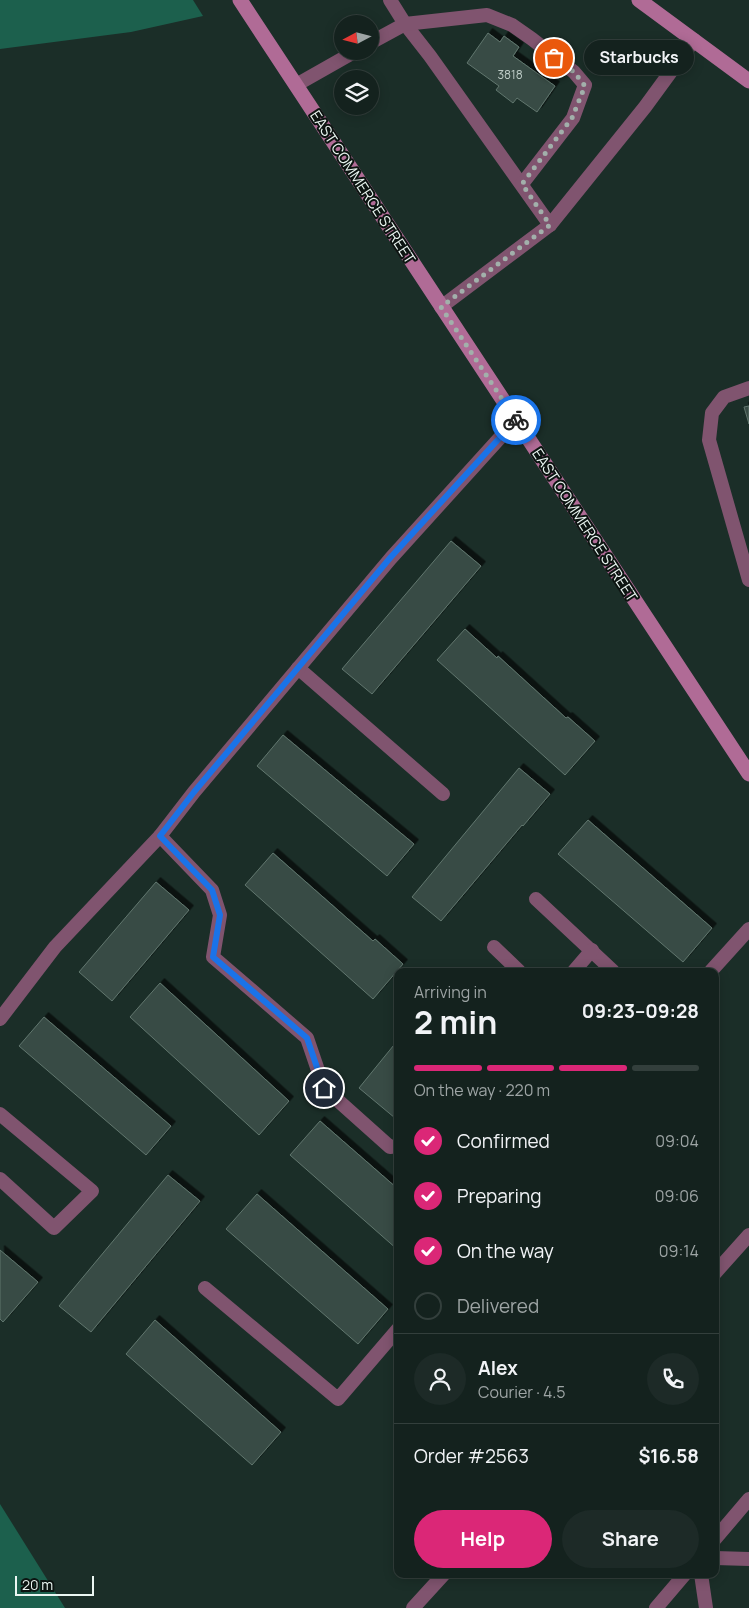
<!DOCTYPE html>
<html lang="en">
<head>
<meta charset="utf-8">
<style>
	:root { --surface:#14221e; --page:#1d2a27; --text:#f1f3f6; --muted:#9da4a4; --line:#333f3c; --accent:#db2777 }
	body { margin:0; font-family:Manrope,sans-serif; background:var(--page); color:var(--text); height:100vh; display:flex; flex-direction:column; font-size:19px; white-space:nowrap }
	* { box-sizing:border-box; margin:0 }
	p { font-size:16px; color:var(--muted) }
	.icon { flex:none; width:28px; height:28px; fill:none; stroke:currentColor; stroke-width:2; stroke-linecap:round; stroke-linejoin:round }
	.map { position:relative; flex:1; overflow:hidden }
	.side { position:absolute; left:394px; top:968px; width:325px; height:610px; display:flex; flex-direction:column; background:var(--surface); border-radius:10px; box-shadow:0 2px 12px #0003,0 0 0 1px var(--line) }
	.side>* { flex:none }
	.needle { width:32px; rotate:263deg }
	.tools { position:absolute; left:334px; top:15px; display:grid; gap:10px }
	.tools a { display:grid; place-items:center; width:45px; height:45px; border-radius:50%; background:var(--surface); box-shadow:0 2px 12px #0003,0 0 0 1px var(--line); font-size:25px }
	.scale { position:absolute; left:15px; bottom:12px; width:79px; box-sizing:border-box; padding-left:5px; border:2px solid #ebf6f2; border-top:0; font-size:14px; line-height:18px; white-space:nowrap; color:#ebf6f2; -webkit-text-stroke:4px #0c1411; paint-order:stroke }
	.pin { position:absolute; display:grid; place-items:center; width:42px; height:42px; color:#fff; margin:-21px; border:2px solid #fff; border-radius:50%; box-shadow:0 1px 5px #0007 }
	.courier { position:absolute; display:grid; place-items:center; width:50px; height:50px; margin:-25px; border:4px solid #1a73e8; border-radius:50%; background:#fff; color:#222; box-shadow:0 1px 6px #0007 }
	.bubble { position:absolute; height:35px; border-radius:18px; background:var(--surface); box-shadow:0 2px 12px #0003,0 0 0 1px var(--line); font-size:16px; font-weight:700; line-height:35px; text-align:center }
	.summary em { font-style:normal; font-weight:700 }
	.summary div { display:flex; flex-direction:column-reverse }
	.summary { display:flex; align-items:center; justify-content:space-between; height:85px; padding:0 20px }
	h1 { font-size:32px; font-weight:700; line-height:38px }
	.bar { display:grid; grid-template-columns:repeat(4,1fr); gap:8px 5px; align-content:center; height:60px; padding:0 20px }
	.bar i { height:6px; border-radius:4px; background:var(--line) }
	.bar .on { background:var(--accent) }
	.bar p { grid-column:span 4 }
	.line { display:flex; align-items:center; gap:12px; padding:0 20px; border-top:1px solid var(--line) }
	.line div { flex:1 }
	.round { display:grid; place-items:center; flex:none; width:52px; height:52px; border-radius:26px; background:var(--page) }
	ol { padding:0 20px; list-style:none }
	li { display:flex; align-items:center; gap:15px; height:55px }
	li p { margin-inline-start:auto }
	li .icon { padding:5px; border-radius:50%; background:var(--accent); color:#fff; stroke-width:4 }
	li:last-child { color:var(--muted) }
	li i { width:28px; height:28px; border:2px solid var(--line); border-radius:50% }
	.primary-button { display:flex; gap:10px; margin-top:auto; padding:10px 20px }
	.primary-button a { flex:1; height:58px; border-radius:30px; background:var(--accent); color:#fff; font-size:20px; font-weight:700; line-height:58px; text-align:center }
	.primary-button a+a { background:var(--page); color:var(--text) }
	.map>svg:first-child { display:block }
	.forest { fill:#1c604d }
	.building { fill:#384c45; stroke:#61766e; filter:url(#shadow) }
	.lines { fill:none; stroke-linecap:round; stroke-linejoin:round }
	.lane { stroke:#80546f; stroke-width:14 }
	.secondary { stroke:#b06b96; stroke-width:15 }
	.done { stroke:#a2b0ab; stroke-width:5; stroke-dasharray:0 9 }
	.route { stroke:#1a73e8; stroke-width:6 }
	.labels { text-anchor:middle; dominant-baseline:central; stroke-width:4; stroke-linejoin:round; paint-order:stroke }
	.number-label { font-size:12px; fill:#beccc7 }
	.street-label { font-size:15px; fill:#ebf6f2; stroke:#0c1411 }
</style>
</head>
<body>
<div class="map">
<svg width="749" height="1608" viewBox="0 0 749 1608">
	<defs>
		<filter id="shadow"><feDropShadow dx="4.5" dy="-4.5" stdDeviation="0" flood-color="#0009"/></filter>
	</defs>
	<rect width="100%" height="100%" fill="#1b2e28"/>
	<g class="forest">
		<polygon points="0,0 193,0 203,16 131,32 0,49"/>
		<polygon points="0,1504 65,1608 0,1608"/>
	</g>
	<g class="building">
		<polygon points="488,33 500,42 504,36 519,47 513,56 555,86 537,112 517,98 513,103 496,90 499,86 467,63"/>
		<polygon points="749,406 749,424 744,407"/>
		<polygon points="451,541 481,566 372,694 342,669"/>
		<polygon points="465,629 497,658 498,656 566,718 568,717 595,741 565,775 437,660"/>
		<polygon points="283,735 414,844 387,876 257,766"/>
		<polygon points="519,768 550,794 523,826 522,825 441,921 412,897"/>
		<polygon points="588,820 712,928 683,962 558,854"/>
		<polygon points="273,853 373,941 375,939 403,964 373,999 245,885"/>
		<polygon points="156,882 189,910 112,1001 79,972"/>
		<polygon points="160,983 289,1101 259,1135 130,1017"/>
		<polygon points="44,1017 171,1126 146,1155 19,1046"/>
		<polygon points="398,1040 398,1116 395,1118 359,1088"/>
		<polygon points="320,1121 398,1189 398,1250 290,1155"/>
		<polygon points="168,1175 200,1201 91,1332 59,1306"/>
		<polygon points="257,1194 388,1309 358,1344 226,1229"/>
		<polygon points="0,1250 38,1282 3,1322 0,1319"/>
		<polygon points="155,1320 281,1432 252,1465 126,1354"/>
	</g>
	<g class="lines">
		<g class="lane">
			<polyline points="390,0 405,24 430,56 550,225"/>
			<polyline points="370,43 405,24 487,15 512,25 532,39 574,72 585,85 573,118 522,184"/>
			<polyline points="296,85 356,51"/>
			<polyline points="441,307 550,225 645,107 694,40"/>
			<polyline points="749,388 724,397 712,413 709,440 749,580"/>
			<polyline points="298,668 443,794"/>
			<polyline points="536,899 613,971"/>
			<polyline points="494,947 519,971"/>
			<polyline points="574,971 592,950"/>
			<polyline points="711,971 749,929"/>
			<polyline points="0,1019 55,947 160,836"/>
			<polyline points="0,1114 92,1191 54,1228 0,1179"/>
			<polyline points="398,1146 390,1147 324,1088 307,1038 213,957 220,915 212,890 160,836 194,792 391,558 516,420"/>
			<polyline points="715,1273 749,1235"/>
			<polyline points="205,1288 338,1399 398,1329"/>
			<polyline points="715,1539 749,1499"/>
			<polyline points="715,1558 749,1559"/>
			<polyline points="701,1574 706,1608"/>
			<polyline points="413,1608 444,1574"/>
			<polyline points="656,1608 685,1574"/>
		</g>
		<g class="secondary">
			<polyline points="240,0 749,774"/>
			<polyline points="639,0 749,81"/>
		</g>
	</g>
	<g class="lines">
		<polyline class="done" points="516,420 441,307 550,225 522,184 572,118 585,86 574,72 554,58"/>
		<polyline class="route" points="324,1088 307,1038 213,957 220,915 212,890 160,836 194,792 390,558 516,420"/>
	</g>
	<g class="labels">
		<g class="number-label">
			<text x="510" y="74">3818</text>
		</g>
		<g class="street-label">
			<text transform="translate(363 187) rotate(57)">EAST COMMERCE STREET</text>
			<text transform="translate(585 525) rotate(57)">EAST COMMERCE STREET</text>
		</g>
	</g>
</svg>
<div class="tools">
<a><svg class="needle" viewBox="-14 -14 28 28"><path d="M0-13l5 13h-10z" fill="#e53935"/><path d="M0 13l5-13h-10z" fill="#9da4a4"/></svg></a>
<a><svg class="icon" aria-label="layers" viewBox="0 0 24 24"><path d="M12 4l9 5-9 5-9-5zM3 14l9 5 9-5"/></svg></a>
</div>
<div class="scale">20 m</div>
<div class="pin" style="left:554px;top:58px;background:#ea580c"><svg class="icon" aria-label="bag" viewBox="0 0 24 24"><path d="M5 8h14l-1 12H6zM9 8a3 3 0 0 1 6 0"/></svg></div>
<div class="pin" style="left:324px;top:1088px;background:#1f2937"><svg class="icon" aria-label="home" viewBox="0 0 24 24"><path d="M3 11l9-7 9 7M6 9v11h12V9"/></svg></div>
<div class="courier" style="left:516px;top:420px"><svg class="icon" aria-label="bike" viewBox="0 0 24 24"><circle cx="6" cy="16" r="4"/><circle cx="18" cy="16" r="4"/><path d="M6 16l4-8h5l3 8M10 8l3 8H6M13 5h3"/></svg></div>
<div class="bubble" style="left:584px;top:40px;width:110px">Starbucks</div>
<section class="side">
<div class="summary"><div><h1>2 min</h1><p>Arriving in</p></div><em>09:23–09:28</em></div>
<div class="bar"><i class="on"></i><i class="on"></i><i class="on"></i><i></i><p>On the way · 220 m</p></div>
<ol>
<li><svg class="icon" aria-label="check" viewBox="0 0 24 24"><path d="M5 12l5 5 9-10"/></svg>Confirmed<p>09:04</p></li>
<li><svg class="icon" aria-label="check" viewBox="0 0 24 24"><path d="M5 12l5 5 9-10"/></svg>Preparing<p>09:06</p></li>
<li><svg class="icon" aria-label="check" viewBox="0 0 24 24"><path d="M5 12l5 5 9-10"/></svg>On the way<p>09:14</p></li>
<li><i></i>Delivered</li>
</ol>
<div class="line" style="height:90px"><a class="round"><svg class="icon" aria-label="person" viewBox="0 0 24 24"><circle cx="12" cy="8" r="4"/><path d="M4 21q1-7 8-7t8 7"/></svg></a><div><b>Alex</b><p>Courier · 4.5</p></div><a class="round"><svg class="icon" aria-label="phone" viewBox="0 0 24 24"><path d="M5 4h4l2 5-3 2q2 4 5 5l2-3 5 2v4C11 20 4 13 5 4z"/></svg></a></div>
<div class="line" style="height:65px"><div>Order #2563</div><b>$16.58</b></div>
<div class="primary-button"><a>Help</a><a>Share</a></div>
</section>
</div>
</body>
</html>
